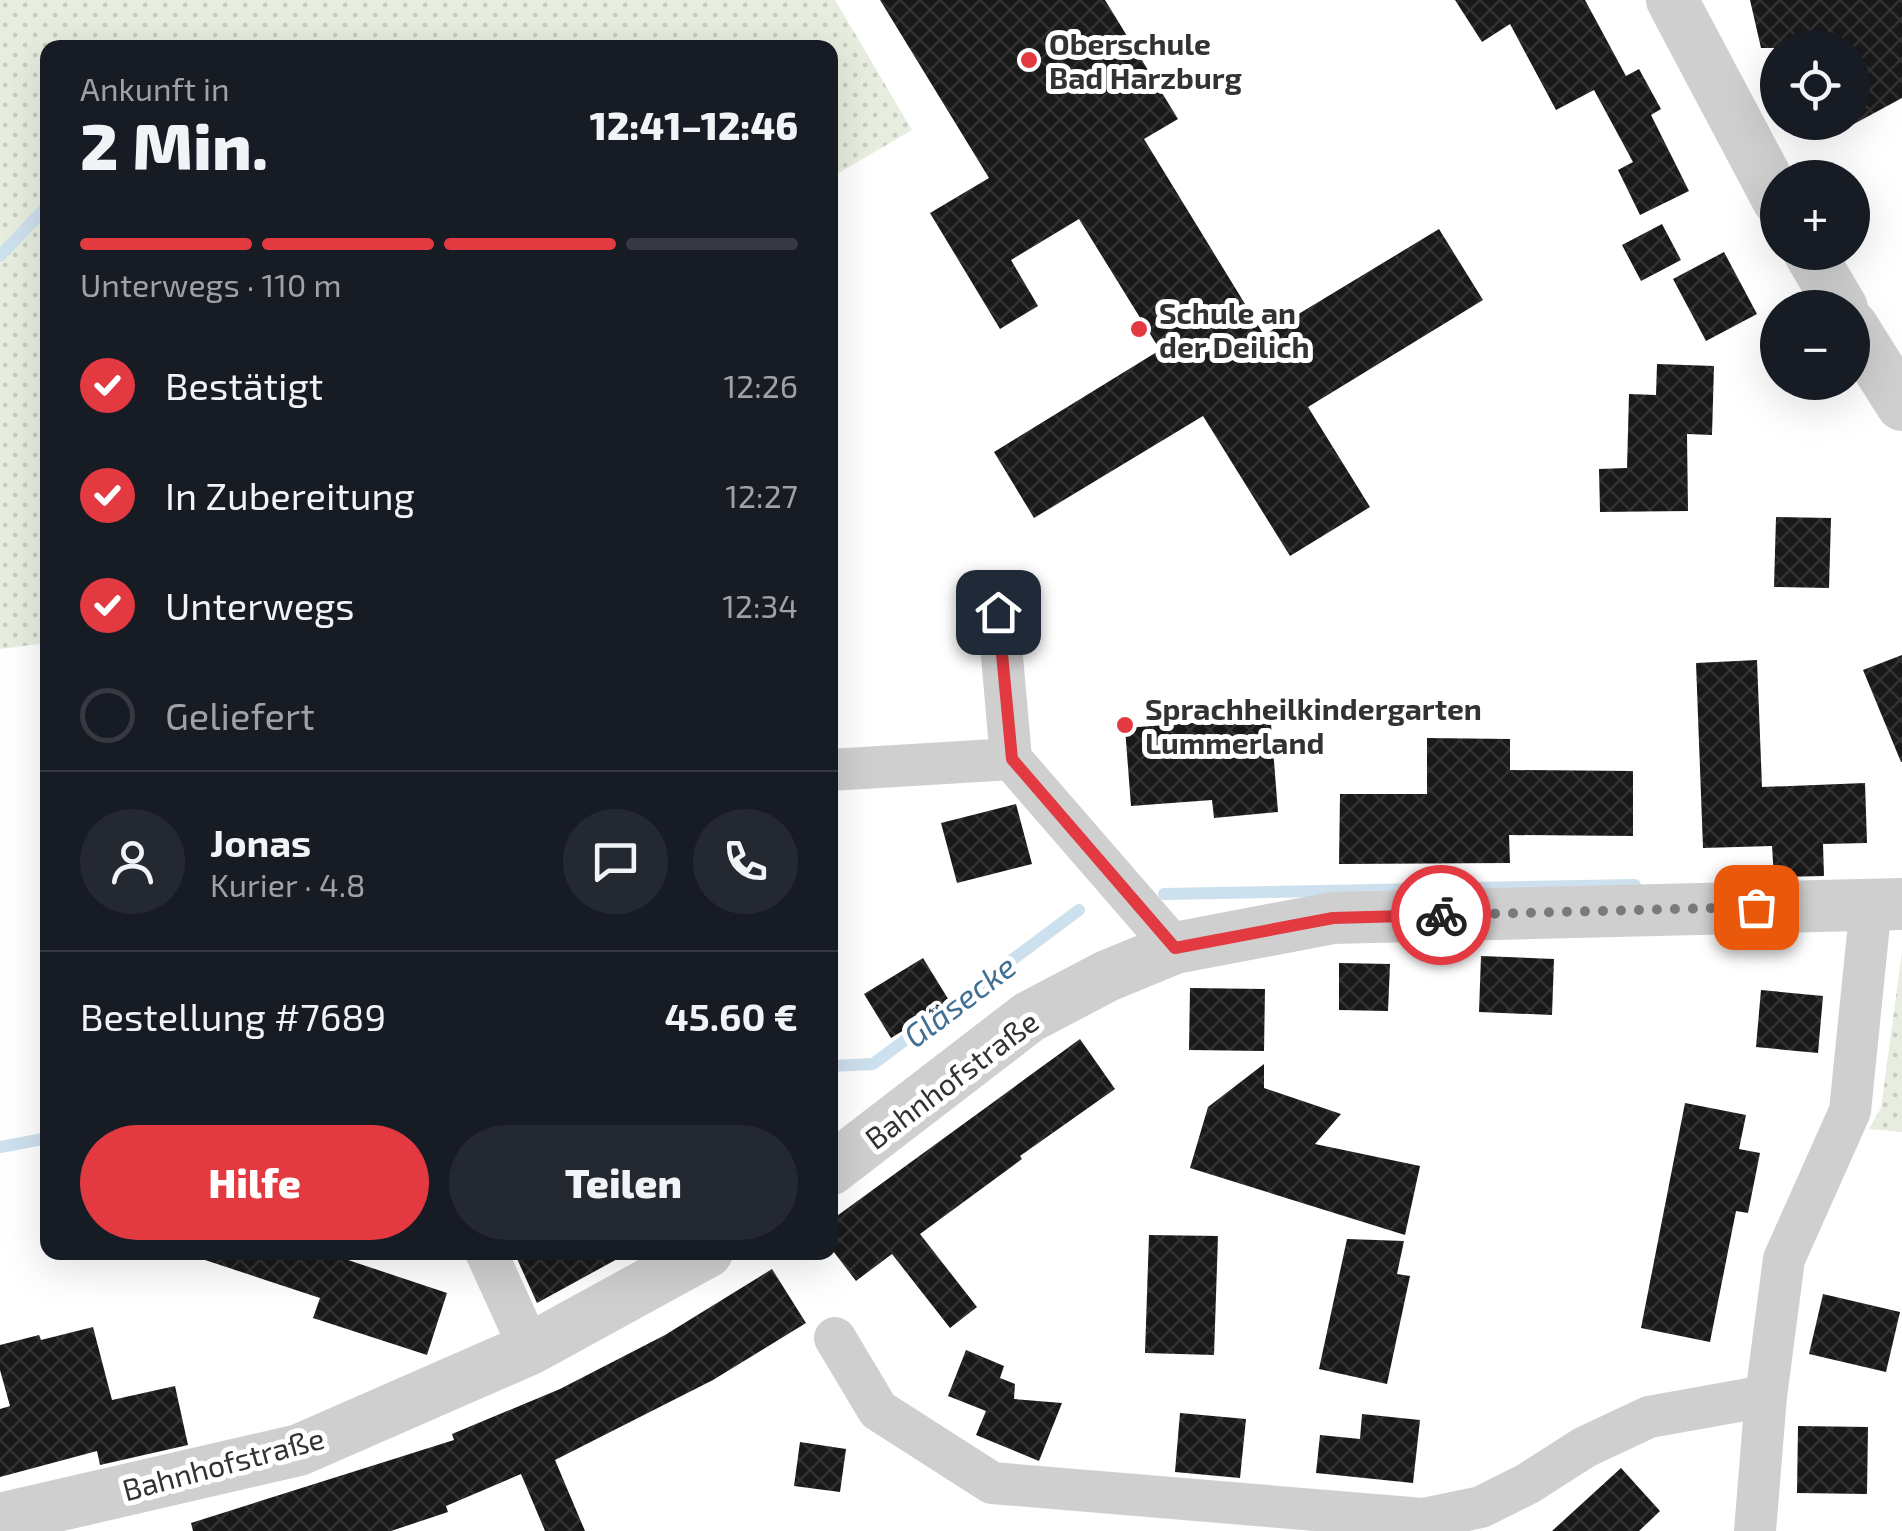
<!DOCTYPE html>
<html lang="de">
<head>
<meta charset="utf-8">
<style>
	:root { --surface:#171b24; --page:#242831; --text:#f1f3f6; --muted:#9ea1a6; --line:#363941; --accent:#e33940 }
	body { margin:0; font-family:"Exo 2",sans-serif; background:var(--page); color:var(--text); height:100vh; display:flex; flex-direction:column; font-size:38px; white-space:nowrap }
	* { box-sizing:border-box; margin:0 }
	p { font-size:32px; color:var(--muted) }
	.icon { flex:none; width:55px; height:55px; fill:none; stroke:currentColor; stroke-width:2; stroke-linecap:round; stroke-linejoin:round }
	.map { position:relative; flex:1; overflow:hidden }
	.panel { position:absolute; left:40px; top:40px; width:798px; height:1220px; display:flex; flex-direction:column; background:var(--surface); border-radius:20px; box-shadow:0 10px 40px #0002 }
	.panel>* { flex:none }
	.controls { position:absolute; left:1760px; top:30px; display:grid; gap:20px }
	.controls a { display:grid; place-items:center; width:110px; height:110px; border-radius:50%; background:var(--surface); box-shadow:0 10px 40px #0002; font-size:50px }
	.pin { position:absolute; display:grid; place-items:center; width:85px; height:85px; color:#fff; margin:-42px; border-radius:20px; box-shadow:0 5px 15px #0006 }
	.courier { position:absolute; display:grid; place-items:center; width:100px; height:100px; margin:-50px; border:8px solid #e33940; border-radius:50%; background:#fff; color:#222; box-shadow:0 2px 12px #0007 }
	.head em { font-style:normal; font-weight:800 }
	.head div { display:flex; flex-direction:column-reverse }
	.head { display:flex; align-items:center; justify-content:space-between; height:170px; padding:0 40px }
	h1 { font-size:65px; font-weight:800; line-height:75px }
	.bar { display:grid; grid-template-columns:repeat(4,1fr); gap:15px 10px; align-content:center; height:120px; padding:0 40px }
	.bar i { height:12px; border-radius:8px; background:var(--line) }
	.bar .current { background:var(--accent) }
	.bar p { grid-column:span 4 }
	.line { display:flex; align-items:center; gap:25px; padding:0 40px; border-top:2px solid var(--line) }
	.line div { flex:1 }
	.round { display:grid; place-items:center; flex:none; width:105px; height:105px; border-radius:52px; background:var(--page) }
	ol { padding:0 40px; list-style:none }
	li { display:flex; align-items:center; gap:30px; height:110px }
	li p { margin-inline-start:auto }
	li .icon { padding:10px; border-radius:50%; background:var(--accent); color:#fff; stroke-width:4 }
	li:last-child { color:var(--muted) }
	li i { width:55px; height:55px; border:5px solid var(--line); border-radius:50% }
	.primary-button { display:flex; gap:20px; margin-top:auto; padding:20px 40px }
	.primary-button a { flex:1; height:115px; border-radius:60px; background:var(--accent); color:#fff; font-size:40px; font-weight:800; line-height:115px; text-align:center }
	.primary-button a+a { background:var(--page); color:var(--text) }
	.map>svg:first-child { display:block }
	.grass { fill:url(#grass-dots) }
	.lines { fill:none; stroke-linecap:round; stroke-linejoin:round }
	.stream { stroke:#cde0ed; stroke-width:12 }
	.building { fill:url(#building-cross-hatch) }
	.minor { stroke:#cfcfcf; stroke-width:42 }
	.tertiary { stroke:#cfcfcf; stroke-width:52 }
	.done { stroke:#7a7a7a; stroke-width:10; stroke-dasharray:0 18 }
	.route { stroke:#e33940; stroke-width:12 }
	.poi-dot { fill:#e33940; stroke:#fff; stroke-width:4 }
	.labels { text-anchor:middle; dominant-baseline:central; stroke-width:10; stroke-linejoin:round; paint-order:stroke }
	.poi-label { font-size:30px; font-weight:bold; fill:#323232; stroke:#fff; text-anchor:start }
	.street-label { font-size:30px; fill:#323232; stroke:#fff }
	.water-label { font-size:32px; font-style:italic; fill:#407094; stroke:#fff }
</style>
</head>
<body>
<div class="map">
<svg width="1902" height="1531" viewBox="0 0 1902 1531">
	<defs>
		<pattern id="grass-dots" width="8" height="8" patternUnits="userSpaceOnUse" patternTransform="scale(2.5)"><rect width="8" height="8" fill="#e7eee0"/><path d="M2 2h.1M6 6h.1" fill="none" stroke="#c7cdc1" stroke-width="1.8" stroke-linecap="round"/></pattern>
		<pattern id="building-cross-hatch" width="8" height="8" patternUnits="userSpaceOnUse" patternTransform="scale(2.5)"><rect width="8" height="8" fill="#191919"/><path d="M0 0l8 8M0 8l8-8" fill="none" stroke="#323232"/></pattern>
	</defs>
	<rect width="100%" height="100%" fill="#fff"/>
	<g class="grass">
		<polygon points="0,0 835,0 912,130 830,178 830,48 48,48 47,643 0,649"/>
		<polygon points="1902,952 1902,1132 1869,1129 1881,1108"/>
	</g>
	<g class="lines">
		<g class="stream">
			<polyline points="0,256 48,205"/>
			<polyline points="1164,894 1635,885"/>
			<polyline points="830,1066 873,1064 1079,910"/>
			<polyline points="0,1147 48,1138"/>
		</g>
	</g>
	<g class="building">
		<polygon points="880,0 1105,0 1178,119 1144,139 1264,335 1439,229 1483,300 1308,407 1370,507 1290,556 1203,416 1034,518 994,452 1160,350 1079,219 1011,260 1038,306 1000,329 930,213 989,178"/>
		<polygon points="1455,0 1585,0 1626,76 1639,69 1661,109 1651,115 1689,191 1640,215 1618,170 1633,162 1594,90 1556,110 1510,24 1482,42"/>
		<polygon points="1750,0 1902,0 1902,98 1852,125 1852,48 1761,48"/>
		<polygon points="1662,224 1681,260 1641,281 1622,245"/>
		<polygon points="1724,252 1757,314 1706,341 1673,279"/>
		<polygon points="1657,364 1714,366 1712,435 1687,434 1688,511 1600,512 1599,469 1627,468 1629,394 1656,395"/>
		<polygon points="1776,517 1831,518 1829,588 1774,587"/>
		<polygon points="1902,655 1902,762 1901,762 1863,670"/>
		<polygon points="1757,660 1762,787 1865,783 1867,843 1823,844 1824,876 1774,877 1772,846 1703,848 1696,663"/>
		<polygon points="1270,711 1278,812 1214,818 1212,800 1131,806 1125,728 1206,722 1206,716"/>
		<polygon points="1427,738 1510,739 1510,770 1633,771 1633,836 1509,835 1510,863 1339,864 1340,794 1427,794"/>
		<polygon points="1016,804 1032,864 957,883 941,823"/>
		<polygon points="1481,956 1554,959 1552,1015 1479,1012"/>
		<polygon points="923,958 950,1002 891,1038 864,994"/>
		<polygon points="1339,963 1390,964 1388,1011 1339,1010"/>
		<polygon points="1190,988 1265,989 1264,1051 1189,1050"/>
		<polygon points="1761,990 1823,996 1818,1053 1756,1047"/>
		<polygon points="1080,1039 1115,1089 1020,1156 1022,1159 920,1234 977,1307 950,1328 892,1254 856,1281 830,1247 830,1221"/>
		<polygon points="1264,1064 1264,1088 1341,1114 1315,1144 1420,1166 1405,1235 1190,1168 1208,1107"/>
		<polygon points="1685,1103 1746,1115 1739,1149 1760,1153 1748,1213 1736,1211 1710,1342 1641,1328"/>
		<polygon points="1149,1235 1218,1236 1214,1355 1145,1353"/>
		<polygon points="1347,1239 1404,1241 1397,1274 1410,1276 1387,1384 1319,1369"/>
		<polygon points="204,1252 324,1252 447,1293 427,1355 313,1318 320,1298 202,1259"/>
		<polygon points="514,1252 630,1252 537,1303"/>
		<polygon points="772,1269 806,1323 713,1380 555,1460 585,1531 545,1531 521,1474 446,1506 448,1512 391,1531 193,1531 191,1523 454,1440 452,1434 560,1389 665,1335"/>
		<polygon points="1823,1294 1900,1312 1886,1372 1809,1354"/>
		<polygon points="93,1327 112,1400 175,1386 188,1445 100,1465 97,1451 0,1477 0,1409 10,1406 0,1370 0,1345 39,1335 41,1340"/>
		<polygon points="966,1350 1004,1366 1000,1378 1015,1384 1014,1399 1062,1403 1039,1461 976,1435 986,1411 948,1396"/>
		<polygon points="1180,1413 1246,1419 1240,1478 1175,1472"/>
		<polygon points="1362,1414 1420,1420 1413,1483 1316,1473 1320,1435 1360,1439"/>
		<polygon points="1798,1426 1868,1427 1867,1494 1797,1493"/>
		<polygon points="800,1442 846,1449 840,1492 794,1486"/>
		<polygon points="1621,1468 1660,1511 1639,1531 1552,1531"/>
	</g>
	<g class="lines">
		<g class="minor">
			<polyline points="998,611 1011,759 1175,948"/>
			<polyline points="830,770 1011,759"/>
			<polyline points="486,1252 530,1349"/>
			<polyline points="835,1338 878,1410 992,1483 1423,1519 1481,1507 1527,1484 1585,1447 1649,1417 1766,1396"/>
			<polyline points="1755,1531 1766,1396 1784,1259 1850,1111 1871,904"/>
		</g>
		<g class="tertiary">
			<polyline points="1672,0 1778,200"/>
			<polyline points="1809,252 1842,308"/>
			<polyline points="1852,326 1902,405"/>
			<polyline points="830,1170 1029,1017 1107,976 1175,948 1333,918 1902,904"/>
			<polyline points="0,1519 299,1450 530,1349 707,1252"/>
		</g>
	</g>
	<g class="lines">
		<polyline class="done" points="1441,915 1756,907"/>
		<polyline class="route" points="998,612 1012,759 1175,948 1333,918 1441,915"/>
	</g>
	<g class="poi-dot">
		<circle cx="1029" cy="60" r="10"/>
		<circle cx="1139" cy="329" r="10"/>
		<circle cx="1125" cy="725" r="10"/>
	</g>
	<g class="labels">
		<g class="poi-label">
			<text x="1049" y="43">Oberschule<tspan x="1049" dy="34">Bad Harzburg</tspan></text>
			<text x="1159" y="312">Schule an<tspan x="1159" dy="34">der Deilich</tspan></text>
			<text x="1145" y="708">Sprachheilkindergarten<tspan x="1145" dy="34">Lummerland</tspan></text>
		</g>
		<g class="street-label">
			<text transform="translate(951 1079) rotate(-37)">Bahnhofstraße</text>
			<text transform="translate(223 1463) rotate(-15)">Bahnhofstraße</text>
		</g>
		<g class="water-label">
			<text transform="translate(959 1000) rotate(-37)">Gläsecke</text>
		</g>
	</g>
</svg>
<div class="controls">
<a><svg class="icon" aria-label="locate" viewBox="0 0 24 24"><circle cx="12" cy="12" r="6"/><path d="M12 2v4M12 18v4M2 12h4M18 12h4"/></svg></a>
<a>+</a>
<a>−</a>
</div>
<div class="pin" style="left:1756px;top:907px;background:#ea580c"><svg class="icon" aria-label="bag" viewBox="0 0 24 24"><path d="M5 8h14l-1 12H6zM9 8a3 3 0 0 1 6 0"/></svg></div>
<div class="pin" style="left:998px;top:612px;background:#1f2937"><svg class="icon" aria-label="home" viewBox="0 0 24 24"><path d="M3 11l9-7 9 7M6 9v11h12V9"/></svg></div>
<div class="courier" style="left:1441px;top:915px"><svg class="icon" aria-label="bike" viewBox="0 0 24 24"><circle cx="6" cy="16" r="4"/><circle cx="18" cy="16" r="4"/><path d="M6 16l4-8h5l3 8M10 8l3 8H6M13 5h3"/></svg></div>
<section class="panel">
<div class="head"><div><h1>2 Min.</h1><p>Ankunft in</p></div><em>12:41–12:46</em></div>
<div class="bar"><i class="current"></i><i class="current"></i><i class="current"></i><i></i><p>Unterwegs · 110 m</p></div>
<ol>
<li><svg class="icon" aria-label="check" viewBox="0 0 24 24"><path d="M5 12l5 5 9-10"/></svg>Bestätigt<p>12:26</p></li>
<li><svg class="icon" aria-label="check" viewBox="0 0 24 24"><path d="M5 12l5 5 9-10"/></svg>In Zubereitung<p>12:27</p></li>
<li><svg class="icon" aria-label="check" viewBox="0 0 24 24"><path d="M5 12l5 5 9-10"/></svg>Unterwegs<p>12:34</p></li>
<li><i></i>Geliefert</li>
</ol>
<div class="line" style="height:180px"><a class="round"><svg class="icon" aria-label="person" viewBox="0 0 24 24"><circle cx="12" cy="8" r="4"/><path d="M4 21q1-7 8-7t8 7"/></svg></a><div><b>Jonas</b><p>Kurier · 4.8</p></div><a class="round"><svg class="icon" aria-label="chat" viewBox="0 0 24 24"><path d="M4 5h16v11H9l-5 4z"/></svg></a><a class="round"><svg class="icon" aria-label="phone" viewBox="0 0 24 24"><path d="M5 4h4l2 5-3 2q2 4 5 5l2-3 5 2v4C11 20 4 13 5 4z"/></svg></a></div>
<div class="line" style="height:130px"><div>Bestellung #7689</div><b>45.60 €</b></div>
<div class="primary-button"><a>Hilfe</a><a>Teilen</a></div>
</section>
</div>
</body>
</html>
